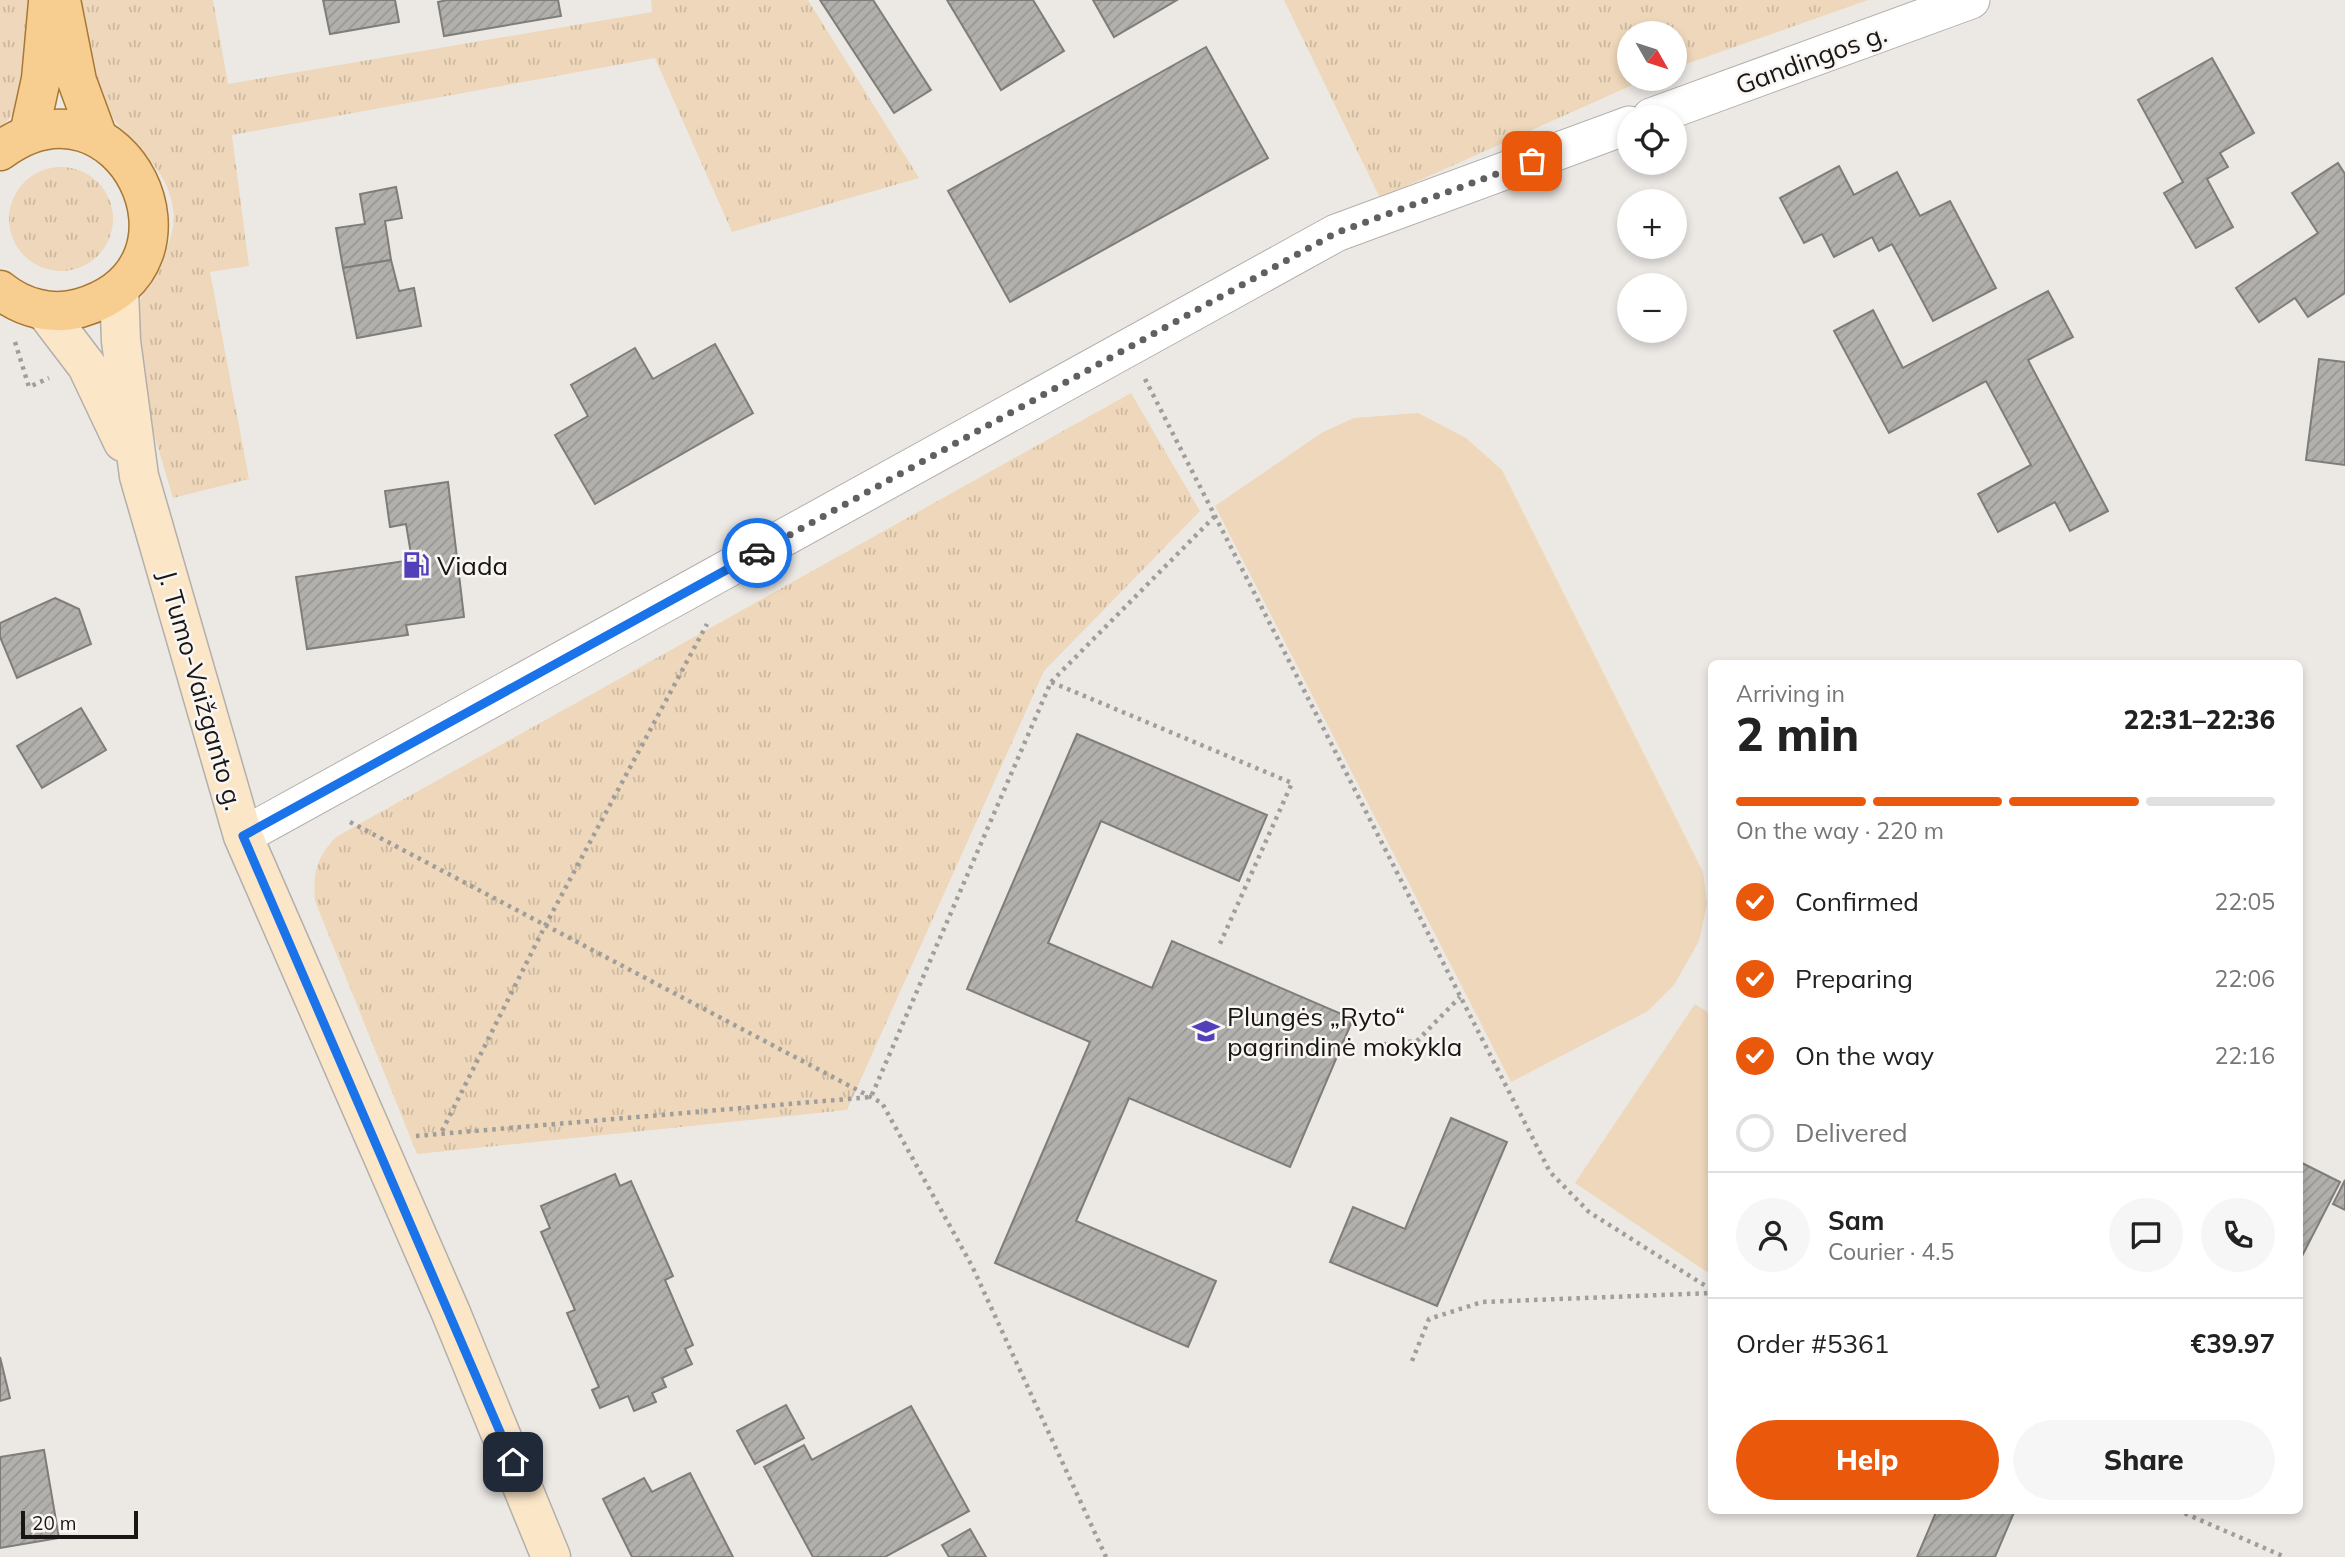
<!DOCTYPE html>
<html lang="en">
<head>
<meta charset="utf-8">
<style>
	:root { --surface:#fff; --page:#f6f6f6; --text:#222; --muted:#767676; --line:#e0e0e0; --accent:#ea580c }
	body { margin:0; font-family:Mulish,sans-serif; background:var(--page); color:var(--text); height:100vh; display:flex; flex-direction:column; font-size:26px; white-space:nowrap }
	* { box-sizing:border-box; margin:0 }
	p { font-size:23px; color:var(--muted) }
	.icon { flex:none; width:38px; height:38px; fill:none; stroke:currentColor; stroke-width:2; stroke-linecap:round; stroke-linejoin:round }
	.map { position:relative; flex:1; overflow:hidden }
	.sheet { position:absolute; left:1708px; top:660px; width:595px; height:854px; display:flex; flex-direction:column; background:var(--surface); border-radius:10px; box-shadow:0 4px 10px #0003 }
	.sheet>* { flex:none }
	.needle { width:46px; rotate:129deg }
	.buttons { position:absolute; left:1617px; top:21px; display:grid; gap:14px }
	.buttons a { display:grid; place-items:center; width:70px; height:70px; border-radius:50%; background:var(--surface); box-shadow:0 4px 10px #0003; font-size:35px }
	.scale { position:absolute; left:21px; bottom:18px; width:117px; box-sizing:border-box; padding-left:7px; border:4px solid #181715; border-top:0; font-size:19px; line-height:24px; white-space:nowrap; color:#181715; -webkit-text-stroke:5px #f9f6f3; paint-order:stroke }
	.pin { position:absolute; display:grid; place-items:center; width:60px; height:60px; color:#fff; margin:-30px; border-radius:14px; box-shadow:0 4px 10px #0006 }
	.courier { position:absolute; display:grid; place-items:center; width:70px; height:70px; margin:-35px; border:5px solid #1a73e8; border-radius:50%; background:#fff; color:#222; box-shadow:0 2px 9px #0007 }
	.headline em { font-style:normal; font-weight:800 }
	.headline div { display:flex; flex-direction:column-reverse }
	.headline { display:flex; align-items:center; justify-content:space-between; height:119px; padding:0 28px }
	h1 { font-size:46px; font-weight:800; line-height:52px }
	.bar { display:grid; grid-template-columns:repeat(4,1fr); gap:10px 7px; align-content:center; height:84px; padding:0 28px }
	.bar i { height:9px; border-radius:5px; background:var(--line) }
	.bar .current { background:var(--accent) }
	.bar p { grid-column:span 4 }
	.line { display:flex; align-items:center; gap:18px; padding:0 28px; border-top:2px solid var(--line) }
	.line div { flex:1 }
	.round { display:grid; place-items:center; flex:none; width:74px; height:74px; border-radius:37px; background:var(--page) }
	ol { padding:0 28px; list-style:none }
	li { display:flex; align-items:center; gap:21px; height:77px }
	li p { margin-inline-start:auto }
	li .icon { padding:7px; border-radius:50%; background:var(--accent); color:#fff; stroke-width:4 }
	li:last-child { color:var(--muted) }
	li i { width:38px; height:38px; border:4px solid var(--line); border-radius:50% }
	.button { display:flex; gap:14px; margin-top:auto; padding:14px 28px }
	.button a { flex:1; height:80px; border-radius:42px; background:var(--accent); color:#fff; font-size:28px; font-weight:800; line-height:80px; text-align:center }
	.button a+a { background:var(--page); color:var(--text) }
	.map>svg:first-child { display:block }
	.grass { fill:url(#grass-tufts) }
	.pitch { fill:#eed7ba }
	.building { fill:url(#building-hatch); stroke:#7f7d7a; stroke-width:2 }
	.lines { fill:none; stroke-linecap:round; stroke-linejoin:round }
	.street-casing { stroke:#b2afac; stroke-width:39 }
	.secondary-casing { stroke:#b2afac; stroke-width:41 }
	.primary-casing { stroke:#a67835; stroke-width:41 }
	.path { stroke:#a09e9b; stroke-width:4.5; stroke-dasharray:3.5 5; stroke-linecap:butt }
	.street { stroke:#fff; stroke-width:37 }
	.secondary { stroke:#fbe6c8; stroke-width:38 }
	.primary { stroke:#f8ce90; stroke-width:38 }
	.done { stroke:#62605e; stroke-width:7; stroke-dasharray:0 12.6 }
	.route { stroke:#1a73e8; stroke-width:9 }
	.labels { text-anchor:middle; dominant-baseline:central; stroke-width:5; stroke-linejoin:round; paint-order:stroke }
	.street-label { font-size:26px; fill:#181715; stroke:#f9f6f3 }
	.poi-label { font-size:26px; fill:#181715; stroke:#f9f6f3; text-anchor:start }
</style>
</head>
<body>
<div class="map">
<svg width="2345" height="1557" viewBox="0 0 2345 1557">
	<defs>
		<pattern id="grass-tufts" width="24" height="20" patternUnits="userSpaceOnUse" patternTransform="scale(1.75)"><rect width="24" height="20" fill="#eed7ba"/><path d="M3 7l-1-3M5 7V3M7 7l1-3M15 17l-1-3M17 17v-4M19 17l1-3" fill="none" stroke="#cbb89f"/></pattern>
		<pattern id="building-hatch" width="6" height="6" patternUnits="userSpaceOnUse" patternTransform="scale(1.75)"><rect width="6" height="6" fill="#b2b0ac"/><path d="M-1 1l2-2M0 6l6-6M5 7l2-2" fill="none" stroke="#989793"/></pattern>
	</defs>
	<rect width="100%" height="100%" fill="#ece9e5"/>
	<g class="grass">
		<polygon points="0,0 34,0 21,105 0,129"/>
		<path d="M81,0H213L228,84L652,12L651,0H808L919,178L732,232L655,58L232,135L249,266L210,272L249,479L173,498C159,446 127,364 137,312C144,275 179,249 173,208C167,160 116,137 99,94C87,65 86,30 81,0Z"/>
		<polygon points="1284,0 1868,0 1675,68 1675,33 1629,33 1629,79 1646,79 1380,198"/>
		<circle cx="61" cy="219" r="52"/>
		<path d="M1131,393L1200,511L1044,671L847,1110L417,1154L315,901C313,873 316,858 336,837Z"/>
	</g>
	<g class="pitch">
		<polygon points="1418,413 1466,438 1502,470 1703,872 1707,904 1699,941 1674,985 1648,1011 1511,1082 1215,506 1323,432 1354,418"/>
		<polygon points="1695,1004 1712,1015 1712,1266 1707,1272 1575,1183"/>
	</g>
	<g class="building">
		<polygon points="323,0 395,0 399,22 330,34"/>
		<polygon points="447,0 558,0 561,16 444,36 438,2"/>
		<polygon points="820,0 873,0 931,90 894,113"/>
		<polygon points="947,0 1033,0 1064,51 1001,90"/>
		<polygon points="1093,0 1177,0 1114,37"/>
		<polygon points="1206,47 1268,158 1010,302 948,191"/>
		<polygon points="2212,58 2254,133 2220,153 2228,167 2207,179 2233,227 2196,248 2164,193 2183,182 2138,100"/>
		<polygon points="2338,163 2345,174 2345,293 2308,317 2295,298 2259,322 2236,288 2318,233 2292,193"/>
		<polygon points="1839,166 1854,195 1897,172 1920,216 1950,201 1996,288 1933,321 1892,244 1879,251 1872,237 1834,257 1822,234 1804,243 1780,198"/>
		<polygon points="396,187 402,218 385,221 391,260 343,268 336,228 365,224 360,194"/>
		<polygon points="391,260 399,291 414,288 421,326 357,338 343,268"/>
		<polygon points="2048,291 2073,337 2028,360 2108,511 2070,531 2055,502 1998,532 1978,494 2031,465 1986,381 1889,433 1834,331 1873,310 1903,368"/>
		<polygon points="715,344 753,413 595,504 555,435 588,416 571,385 635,348 653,379"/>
		<polygon points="2319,359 2345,362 2345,465 2306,460"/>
		<polygon points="448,482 464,617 406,625 408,635 307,649 296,577 412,560 406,524 390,527 385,491"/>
		<polygon points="55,598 79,609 91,644 17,678 0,637 0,623"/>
		<polygon points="81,708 106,750 42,788 17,746"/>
		<polygon points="1077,734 1267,815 1239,881 1101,821 1048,943 1152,988 1172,941 1353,1019 1290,1167 1129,1098 1076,1221 1216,1281 1188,1347 995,1263 1090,1042 967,989"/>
		<polygon points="1451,1118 1507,1142 1437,1306 1330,1262 1353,1207 1405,1229"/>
		<polygon points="2300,1162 2340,1182 2300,1260"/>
		<polygon points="615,1174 620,1186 631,1181 673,1276 665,1280 693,1345 685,1349 692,1364 662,1378 666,1387 652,1393 656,1402 634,1411 628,1396 600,1408 592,1390 599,1387 567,1313 575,1310 541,1232 550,1228 541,1206"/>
		<polygon points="2345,1180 2345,1210 2333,1204"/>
		<polygon points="0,1357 10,1398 0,1401"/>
		<polygon points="786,1405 804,1438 755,1464 737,1431"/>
		<polygon points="911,1406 969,1511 885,1557 813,1557 764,1467 804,1445 812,1460"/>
		<polygon points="44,1450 59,1538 0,1548 0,1457"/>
		<polygon points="690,1473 733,1557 632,1557 603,1499 644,1478 652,1492"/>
		<polygon points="1937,1510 2015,1510 1995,1557 1917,1557"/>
		<polygon points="970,1529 986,1557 949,1557 942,1545"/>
	</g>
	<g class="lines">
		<defs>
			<g id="street">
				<polyline points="1651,117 1971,0"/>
				<polyline points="243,836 1336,233 1629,125"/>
			</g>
			<g id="secondary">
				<polyline points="119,289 121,341 139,476 243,836 451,1313 551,1557"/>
				<polyline points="45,311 87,366 123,442"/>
			</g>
			<g id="primary">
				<polyline points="61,0 77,81 98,138"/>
				<polyline points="29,134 41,79 48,2"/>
				<path d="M0,151C120,62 221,267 80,308C52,316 22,308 0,290"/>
			</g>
		</defs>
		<use href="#street" class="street-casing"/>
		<use href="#secondary" class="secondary-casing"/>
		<use href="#primary" class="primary-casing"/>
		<g class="path">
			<polyline points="15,342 29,387 49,378"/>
			<polyline points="1145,379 1550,1172 1589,1212 1712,1290"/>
			<polyline points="1051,682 1215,516"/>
			<polyline points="350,822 882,1103 972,1266 1106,1557"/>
			<polyline points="1366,1046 1417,1041 1460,997"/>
			<polyline points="442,1131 545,926 707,624"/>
			<polyline points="416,1136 871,1097 1051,682 1292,783 1219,946"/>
			<polyline points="1412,1361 1429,1319 1482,1302 1712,1293"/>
			<polyline points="2177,1510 2285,1557"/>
		</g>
		<use href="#street" class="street"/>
		<use href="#secondary" class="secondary"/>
		<use href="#primary" class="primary"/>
	</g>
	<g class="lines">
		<polyline class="done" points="757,553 1336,233 1532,161"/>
		<polyline class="route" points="513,1462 243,836 757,553"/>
	</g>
	<defs>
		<symbol id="fuel-bare" viewBox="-9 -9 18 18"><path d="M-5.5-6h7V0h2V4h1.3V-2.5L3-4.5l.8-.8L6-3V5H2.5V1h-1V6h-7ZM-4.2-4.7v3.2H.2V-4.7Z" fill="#5240b8" stroke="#f9f6f3" stroke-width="2.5" paint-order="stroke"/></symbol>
		<symbol id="school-bare" viewBox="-9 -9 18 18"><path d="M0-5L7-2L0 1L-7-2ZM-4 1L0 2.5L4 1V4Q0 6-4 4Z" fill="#5240b8" stroke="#f9f6f3" stroke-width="2.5" paint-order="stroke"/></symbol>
	</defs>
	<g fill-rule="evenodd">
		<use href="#fuel-bare" x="397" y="546" width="38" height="38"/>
		<use href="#school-bare" x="1187" y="1012" width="38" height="38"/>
	</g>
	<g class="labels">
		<g class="street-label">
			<text transform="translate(1811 59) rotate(-20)">Gandingos g.</text>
			<text transform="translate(201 690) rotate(74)">J. Tumo-Vaižganto g.</text>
		</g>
		<g class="poi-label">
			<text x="437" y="565">Viada</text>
			<text x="1227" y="1016">Plungės „Ryto“<tspan x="1227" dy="30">pagrindinė mokykla</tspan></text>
		</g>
	</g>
</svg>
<div class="buttons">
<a><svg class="needle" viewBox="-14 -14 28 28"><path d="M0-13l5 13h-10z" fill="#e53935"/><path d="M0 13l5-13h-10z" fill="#767676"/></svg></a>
<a><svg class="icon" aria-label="locate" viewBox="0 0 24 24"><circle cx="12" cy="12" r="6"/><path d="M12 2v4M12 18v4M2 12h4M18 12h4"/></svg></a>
<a>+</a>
<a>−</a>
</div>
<div class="scale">20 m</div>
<div class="pin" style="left:1532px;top:161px;background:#ea580c"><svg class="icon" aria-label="bag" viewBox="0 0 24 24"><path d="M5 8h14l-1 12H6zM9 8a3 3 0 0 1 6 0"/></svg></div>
<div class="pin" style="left:513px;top:1462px;background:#1f2937"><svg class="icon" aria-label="home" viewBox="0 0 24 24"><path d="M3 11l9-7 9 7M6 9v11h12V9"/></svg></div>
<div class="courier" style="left:757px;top:553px"><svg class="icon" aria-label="car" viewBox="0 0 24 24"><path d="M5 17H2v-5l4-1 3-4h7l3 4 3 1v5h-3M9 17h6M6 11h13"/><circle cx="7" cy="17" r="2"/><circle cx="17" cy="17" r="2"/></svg></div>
<section class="sheet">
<div class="headline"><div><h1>2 min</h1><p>Arriving in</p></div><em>22:31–22:36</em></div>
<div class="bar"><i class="current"></i><i class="current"></i><i class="current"></i><i></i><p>On the way · 220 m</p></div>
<ol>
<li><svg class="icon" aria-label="check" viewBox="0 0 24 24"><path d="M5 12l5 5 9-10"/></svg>Confirmed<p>22:05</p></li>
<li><svg class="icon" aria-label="check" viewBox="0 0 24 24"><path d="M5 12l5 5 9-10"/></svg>Preparing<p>22:06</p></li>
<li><svg class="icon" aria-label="check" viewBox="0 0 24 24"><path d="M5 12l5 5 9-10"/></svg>On the way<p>22:16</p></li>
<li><i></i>Delivered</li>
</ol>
<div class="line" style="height:126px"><a class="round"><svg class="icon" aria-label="person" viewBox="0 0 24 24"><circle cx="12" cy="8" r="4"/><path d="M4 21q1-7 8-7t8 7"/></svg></a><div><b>Sam</b><p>Courier · 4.5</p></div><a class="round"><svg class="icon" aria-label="chat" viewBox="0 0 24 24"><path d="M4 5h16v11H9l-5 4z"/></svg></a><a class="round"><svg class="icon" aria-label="phone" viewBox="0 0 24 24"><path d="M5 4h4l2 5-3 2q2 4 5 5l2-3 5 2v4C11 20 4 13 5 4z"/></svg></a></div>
<div class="line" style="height:91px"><div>Order #5361</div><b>€39.97</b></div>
<div class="button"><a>Help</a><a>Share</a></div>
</section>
</div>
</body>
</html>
